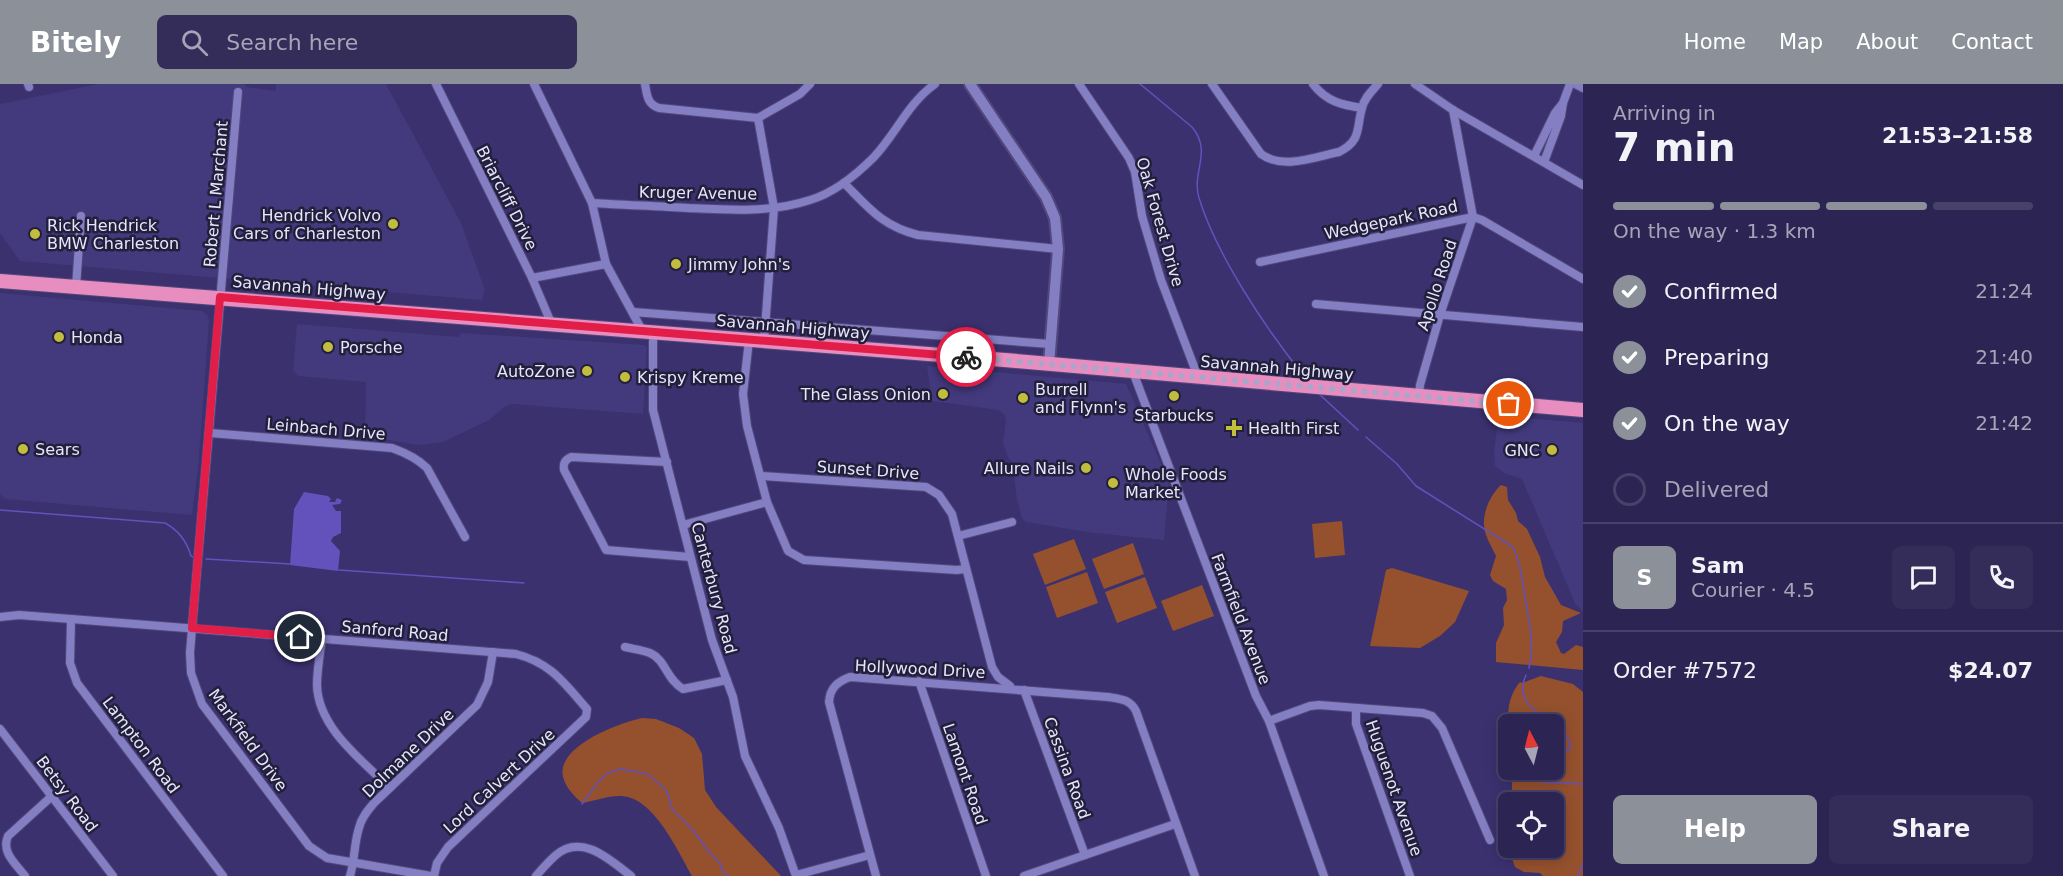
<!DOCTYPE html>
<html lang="en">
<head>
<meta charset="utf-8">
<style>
	:root { --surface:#2c2553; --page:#342d5a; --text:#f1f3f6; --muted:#a6a5b8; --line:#48426a; --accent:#8c9099 }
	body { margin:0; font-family:"DejaVu Sans",sans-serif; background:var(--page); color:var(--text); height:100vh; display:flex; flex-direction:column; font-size:22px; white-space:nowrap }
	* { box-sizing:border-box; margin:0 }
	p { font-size:20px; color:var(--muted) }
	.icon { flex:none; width:33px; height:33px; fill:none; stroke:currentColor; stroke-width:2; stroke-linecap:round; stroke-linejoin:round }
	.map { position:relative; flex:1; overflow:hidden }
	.side { display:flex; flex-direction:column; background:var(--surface); width:480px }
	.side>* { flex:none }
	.needle { width:39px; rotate:353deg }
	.fabs { position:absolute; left:1498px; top:630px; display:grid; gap:12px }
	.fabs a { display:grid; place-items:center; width:66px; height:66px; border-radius:9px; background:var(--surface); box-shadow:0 3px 15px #0003,0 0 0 2px var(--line); font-size:30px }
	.pin { position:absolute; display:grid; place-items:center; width:51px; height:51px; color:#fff; margin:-26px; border:3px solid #fff; border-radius:50%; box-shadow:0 2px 6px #0007 }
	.courier { position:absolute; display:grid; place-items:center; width:60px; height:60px; margin:-30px; border:4px solid #e11d48; border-radius:50%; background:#fff; color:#222; box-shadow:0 2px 8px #0007 }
	.overview em { font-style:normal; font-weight:600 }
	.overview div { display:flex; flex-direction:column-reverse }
	.overview { display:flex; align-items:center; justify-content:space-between; height:102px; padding:0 30px }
	h1 { font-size:39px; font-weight:600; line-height:45px }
	.bar { display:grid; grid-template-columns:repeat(4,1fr); gap:9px 6px; align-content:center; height:72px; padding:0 30px }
	.bar i { height:8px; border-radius:4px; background:var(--line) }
	.bar .on { background:var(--accent) }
	.bar p { grid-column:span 4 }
	.line { display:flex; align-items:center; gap:15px; padding:0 30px; border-top:2px solid var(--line) }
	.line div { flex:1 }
	.round { display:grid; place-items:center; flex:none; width:63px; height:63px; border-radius:9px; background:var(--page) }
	ol { padding:0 30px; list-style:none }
	li { display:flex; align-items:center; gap:18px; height:66px }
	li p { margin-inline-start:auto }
	li .icon { padding:6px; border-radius:50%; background:var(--accent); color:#fff; stroke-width:4 }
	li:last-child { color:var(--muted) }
	li i { width:33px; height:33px; border:3px solid var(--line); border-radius:50% }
	.action { display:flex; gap:12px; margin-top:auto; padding:12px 30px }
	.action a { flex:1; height:69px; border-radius:9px; background:var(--accent); color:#fff; font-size:24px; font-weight:600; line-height:69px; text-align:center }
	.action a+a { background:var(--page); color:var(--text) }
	header { display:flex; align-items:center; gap:36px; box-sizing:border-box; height:84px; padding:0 30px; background:var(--accent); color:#fff }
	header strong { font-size:28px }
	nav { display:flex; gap:33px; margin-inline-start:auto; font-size:21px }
	.search { width:420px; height:54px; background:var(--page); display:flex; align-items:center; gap:15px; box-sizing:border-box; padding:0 21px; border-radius:9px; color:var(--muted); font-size:22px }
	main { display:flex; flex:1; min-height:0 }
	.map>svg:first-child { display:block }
	.built { fill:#433a7e }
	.green { fill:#95512e }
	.water { fill:#6351bc }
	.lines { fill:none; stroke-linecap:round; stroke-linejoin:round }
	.stream { stroke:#6351bc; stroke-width:1.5 }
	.street-casing { stroke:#52487b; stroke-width:10 }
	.secondary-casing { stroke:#52487b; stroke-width:14 }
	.highway-casing { stroke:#52487b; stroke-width:16 }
	.street { stroke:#847ec3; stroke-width:8 }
	.secondary { stroke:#847ec3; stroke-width:10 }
	.highway { stroke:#e88dbf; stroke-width:14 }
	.done { stroke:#aaa6cb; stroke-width:6; stroke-dasharray:0 10.8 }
	.route { stroke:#e11d48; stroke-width:8 }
	.poi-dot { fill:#c2bd3f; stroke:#221f3b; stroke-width:2 }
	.labels { text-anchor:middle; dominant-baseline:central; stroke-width:5; stroke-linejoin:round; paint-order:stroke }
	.street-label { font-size:16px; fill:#e6e5fc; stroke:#221f3b }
	.poi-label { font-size:16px; fill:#e6e5fc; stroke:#221f3b; text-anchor:start }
</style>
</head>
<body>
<header>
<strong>Bitely</strong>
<div class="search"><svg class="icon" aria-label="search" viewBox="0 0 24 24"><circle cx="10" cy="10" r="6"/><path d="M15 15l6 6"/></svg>Search here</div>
<nav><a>Home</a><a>Map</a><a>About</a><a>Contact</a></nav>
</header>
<main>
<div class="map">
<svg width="1583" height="792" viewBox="0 0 1583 792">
	<rect width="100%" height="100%" fill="#3b316f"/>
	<g class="built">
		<polygon points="99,0 245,0 246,3 276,7 276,0 386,0 461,139 485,206 482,216 20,177 0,149 0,20"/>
		<polygon points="0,209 202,227 207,231 209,236 204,306 198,384 192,431 5,415 0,410"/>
		<polygon points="297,240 459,253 461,249 644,261 647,263 643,330 512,320 504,323 489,336 443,358 419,361 365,352 366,298 299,292 293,287"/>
		<polygon points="927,282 1126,300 1169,398 1164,456 1094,449 1026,438 1022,434 1017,415 1012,378 1008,373 1003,359 1006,336 1004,331 999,326 932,317"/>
		<polygon points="1511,333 1583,339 1583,528 1575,519 1522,395 1504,389 1495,382 1494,368 1498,337"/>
	</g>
	<g class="green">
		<path d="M1501,401L1507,403L1508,416L1516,429L1518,437L1527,445L1540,473L1545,493L1561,521L1581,529L1563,537L1562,548L1556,558L1561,569L1564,570L1576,561L1583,563V586L1496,578V559L1504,541L1503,524L1507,516L1506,505L1493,497L1490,491L1496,472C1492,463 1484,451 1484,441C1483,427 1491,410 1501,401Z"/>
		<polygon points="1342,437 1345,471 1315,474 1312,440"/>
		<polygon points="1074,455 1086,485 1045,501 1033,470"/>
		<polygon points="1133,459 1144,490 1104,505 1092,475"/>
		<polygon points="1392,484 1469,507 1455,538 1440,552 1420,564 1370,562 1386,486"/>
		<polygon points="1087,488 1098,519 1057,534 1046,503"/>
		<polygon points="1145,493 1157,524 1117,539 1105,508"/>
		<polygon points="1202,501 1214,532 1173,547 1161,517"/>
		<path d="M1541,592L1573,600L1583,608V792H1543L1540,789L1524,788L1515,783L1504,751L1509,728V764H1554V718H1511L1513,686H1554V640H1509V651C1507,632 1507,613 1520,598L1522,599Z"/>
		<path d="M642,634L656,635L679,644L694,654L702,670L705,706L716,723L781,792H692C678,767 652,710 619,712C607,712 594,717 582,719C574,712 566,704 563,693C556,662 619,639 642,634Z"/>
	</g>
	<polygon class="water" points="304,408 328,412 331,415 329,418 335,418 337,414 342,416 340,420 332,421 336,427 341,427 341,449 333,453 331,457 340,467 338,487 290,481 294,425"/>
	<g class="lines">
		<g class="stream">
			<path d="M1140,0L1192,43C1213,68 1191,88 1199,114C1216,170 1267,247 1305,293"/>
			<polyline points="1317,308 1358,346"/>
			<path d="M1366,353L1397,380L1416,402L1513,463C1521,479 1522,496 1525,513C1529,537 1535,560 1529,584"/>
			<path d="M0,426L165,439C178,446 187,458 191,472L193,473"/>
			<polyline points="206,475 290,480"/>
			<polyline points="339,486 524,499"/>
			<path d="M1526,591C1514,615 1536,629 1554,640"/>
			<path d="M1554,670L1563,669L1570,665C1571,654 1563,647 1555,641"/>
			<polyline points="1530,686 1536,696 1542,698 1583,700"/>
			<polyline points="582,720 599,697 608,689 620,685 648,690 667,707 672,725 693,746 708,767 720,779 722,787 729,792"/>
			<polyline points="1578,792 1583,779"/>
		</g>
		<defs>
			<g id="street">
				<polyline points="28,0 29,3"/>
				<polyline points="436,0 532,194 552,241"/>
				<polyline points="534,0 592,119 606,180 643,248"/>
				<path d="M645,0C647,11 647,20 659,24L758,34L800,10L810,0"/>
				<polyline points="1079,0 1129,74 1135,88 1142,132 1161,196 1198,293"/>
				<path d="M1212,0L1261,70C1283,86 1314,73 1339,68C1362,56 1356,45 1362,24C1364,14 1372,7 1378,0"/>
				<path d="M1313,0C1326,17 1341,21 1362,24"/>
				<polyline points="1415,0 1453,26 1583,101"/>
				<polyline points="1575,0 1583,4"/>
				<polyline points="238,8 192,544 190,569 191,589 202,620 309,762 327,774 431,792"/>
				<polyline points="1563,19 1570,0"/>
				<polyline points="758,34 774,124 764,258"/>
				<polyline points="1534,72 1555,29 1563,19 1561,32 1544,78"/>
				<path d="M844,99C869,124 882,142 918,151L1058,165"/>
				<path d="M592,119C624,121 656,122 688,124C728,126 771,129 810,116C834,109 856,91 874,73C896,50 908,19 935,0"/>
				<polyline points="1260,178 1473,133 1482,136 1583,195"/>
				<polyline points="532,194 606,180"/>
				<polyline points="76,203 81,132"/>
				<polyline points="1316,220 1583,243"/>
				<polyline points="633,228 1050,260"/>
				<polyline points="653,248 653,326 712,556 733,613 745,672 779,744 796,792"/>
				<polyline points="749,256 743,310 747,342 767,418 788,467 804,476 957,486 965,485"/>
				<polyline points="1133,288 1256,612 1269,637 1324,792"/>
				<polyline points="1419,312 1420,301 1440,231 1473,133 1453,26"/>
				<path d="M210,349L392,364C406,369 417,374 427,384L465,453"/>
				<path d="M667,378L571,373C565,376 563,379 564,386L606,466L690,473"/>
				<polyline points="761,392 926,403 939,411 952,430 992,583 998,593 1010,602"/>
				<polyline points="683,441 767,418"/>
				<polyline points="958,452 1012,438"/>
				<path d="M0,533L19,531L71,535L516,570C551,579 564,599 587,625L586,633L448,763L437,779L434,792"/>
				<polyline points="71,535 70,579 77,599 223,792"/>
				<path d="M322,555C320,569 317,586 317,601C318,644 362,676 390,704"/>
				<path d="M625,563C633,565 642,566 650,569C666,576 666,595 683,605L727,596"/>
				<polyline points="919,597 986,792"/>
				<polyline points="1024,606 1085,771"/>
				<polyline points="1356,624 1356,640 1410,792"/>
				<polyline points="1269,637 1310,622 1319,621 1423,629 1432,632 1442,644 1490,756"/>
				<polyline points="0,645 113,792"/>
				<polyline points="796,791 870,771"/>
				<path d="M25,792C15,779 1,768 8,752L52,712"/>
				<path d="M350,792C355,776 354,759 359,744C361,734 368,726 374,719L477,621L488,598L493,568"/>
				<path d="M536,792C542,785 549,777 556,771C582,749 610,776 631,792"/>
				<path d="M876,792L829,618C830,604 837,598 850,593L1108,613C1120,615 1130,615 1136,627L1195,792"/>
				<polyline points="1024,792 1175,740"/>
			</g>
			<polyline id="secondary" points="970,0 1046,113 1055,134 1058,165 1049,280"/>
			<polyline id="highway" points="0,197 1005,276 1583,326"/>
		</defs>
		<use href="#street" class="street-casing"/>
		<use href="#secondary" class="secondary-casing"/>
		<use href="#highway" class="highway-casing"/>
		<use href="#street" class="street"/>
		<use href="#secondary" class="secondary"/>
		<use href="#highway" class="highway"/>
	</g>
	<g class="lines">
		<polyline class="done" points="966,273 1509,320"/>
		<polyline class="route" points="300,553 192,544 220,213 966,273"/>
	</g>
	<g class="poi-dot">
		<circle cx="393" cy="140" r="6"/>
		<circle cx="35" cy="150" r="6"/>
		<circle cx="676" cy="180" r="6"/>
		<circle cx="59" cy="253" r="6"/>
		<circle cx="328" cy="263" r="6"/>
		<circle cx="587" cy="287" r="6"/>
		<circle cx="625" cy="293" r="6"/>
		<circle cx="943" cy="310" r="6"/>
		<circle cx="1174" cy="312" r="6"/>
		<circle cx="1023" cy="314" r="6"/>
		<path d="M1231 335h6v6h6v6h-6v6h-6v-6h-6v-6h6z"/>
		<circle cx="23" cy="365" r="6"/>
		<circle cx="1552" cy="366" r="6"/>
		<circle cx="1086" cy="384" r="6"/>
		<circle cx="1113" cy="399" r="6"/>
	</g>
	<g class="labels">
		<g class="street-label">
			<text transform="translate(698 109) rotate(1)">Kruger Avenue</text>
			<text transform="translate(216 110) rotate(-85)">Robert L Marchant</text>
			<text transform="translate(507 114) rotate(63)">Briarcliff Drive</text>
			<text transform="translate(1391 136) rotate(-12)">Wedgepark Road</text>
			<text transform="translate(1160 138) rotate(74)">Oak Forest Drive</text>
			<text transform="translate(1437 201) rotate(-72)">Apollo Road</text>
			<text transform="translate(309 204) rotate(5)">Savannah Highway</text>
			<text transform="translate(793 243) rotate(5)">Savannah Highway</text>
			<text transform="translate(1277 284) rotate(5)">Savannah Highway</text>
			<text transform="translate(326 345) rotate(5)">Leinbach Drive</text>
			<text transform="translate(868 386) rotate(4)">Sunset Drive</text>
			<text transform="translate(714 504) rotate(75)">Canterbury Road</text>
			<text transform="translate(1241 535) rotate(69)">Farmfield Avenue</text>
			<text transform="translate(395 547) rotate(5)">Sanford Road</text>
			<text transform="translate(920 585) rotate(3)">Hollywood Drive</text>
			<text transform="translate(248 656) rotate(54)">Markfield Drive</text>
			<text transform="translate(141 661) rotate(53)">Lampton Road</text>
			<text transform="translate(408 669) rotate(-44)">Dolmane Drive</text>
			<text transform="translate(1067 684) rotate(70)">Cassina Road</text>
			<text transform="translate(965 690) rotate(71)">Lamont Road</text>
			<text transform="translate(499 697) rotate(-43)">Lord Calvert Drive</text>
			<text transform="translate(1394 704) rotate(71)">Huguenot Avenue</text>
			<text transform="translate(67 710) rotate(53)">Betsy Road</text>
		</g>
		<g class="poi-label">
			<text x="381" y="131" text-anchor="end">Hendrick Volvo<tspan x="381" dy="18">Cars of Charleston</tspan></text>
			<text x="47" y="141">Rick Hendrick<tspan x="47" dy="18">BMW Charleston</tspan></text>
			<text x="688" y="180">Jimmy John's</text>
			<text x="71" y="253">Honda</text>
			<text x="340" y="263">Porsche</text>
			<text x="575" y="287" text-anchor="end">AutoZone</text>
			<text x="637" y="293">Krispy Kreme</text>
			<text x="1035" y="305">Burrell<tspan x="1035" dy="18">and Flynn's</tspan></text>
			<text x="931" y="310" text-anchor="end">The Glass Onion</text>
			<text x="1174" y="331" text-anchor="middle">Starbucks</text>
			<text x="1248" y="344">Health First</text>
			<text x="35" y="365">Sears</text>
			<text x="1540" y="366" text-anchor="end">GNC</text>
			<text x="1074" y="384" text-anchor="end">Allure Nails</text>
			<text x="1125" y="390">Whole Foods<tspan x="1125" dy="18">Market</tspan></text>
		</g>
	</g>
</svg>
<div class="fabs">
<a><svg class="needle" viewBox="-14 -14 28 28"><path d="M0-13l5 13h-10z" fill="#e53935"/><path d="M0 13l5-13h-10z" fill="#a6a5b8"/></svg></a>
<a><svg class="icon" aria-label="locate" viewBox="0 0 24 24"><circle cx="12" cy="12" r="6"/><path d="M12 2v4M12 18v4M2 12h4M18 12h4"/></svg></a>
</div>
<div class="pin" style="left:1509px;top:320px;background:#ea580c"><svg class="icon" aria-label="bag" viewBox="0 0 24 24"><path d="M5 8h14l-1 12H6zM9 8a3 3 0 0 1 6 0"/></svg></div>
<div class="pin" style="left:300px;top:553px;background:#1f2937"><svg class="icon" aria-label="home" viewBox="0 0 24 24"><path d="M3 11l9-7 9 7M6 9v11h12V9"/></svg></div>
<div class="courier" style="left:966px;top:273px"><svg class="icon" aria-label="bike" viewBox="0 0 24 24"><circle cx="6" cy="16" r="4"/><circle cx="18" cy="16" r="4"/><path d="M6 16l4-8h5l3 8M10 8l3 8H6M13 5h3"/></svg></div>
</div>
<section class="side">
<div class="overview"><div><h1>7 min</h1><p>Arriving in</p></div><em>21:53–21:58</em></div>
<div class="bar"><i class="on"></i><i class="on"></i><i class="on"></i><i></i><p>On the way · 1.3 km</p></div>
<ol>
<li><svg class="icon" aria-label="check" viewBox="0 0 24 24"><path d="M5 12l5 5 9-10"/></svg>Confirmed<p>21:24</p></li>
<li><svg class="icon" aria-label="check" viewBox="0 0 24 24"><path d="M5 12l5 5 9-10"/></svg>Preparing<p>21:40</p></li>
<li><svg class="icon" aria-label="check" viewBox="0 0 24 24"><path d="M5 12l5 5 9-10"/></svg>On the way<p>21:42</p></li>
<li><i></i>Delivered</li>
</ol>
<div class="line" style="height:108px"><b class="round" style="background:var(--accent);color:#fff">S</b><div><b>Sam</b><p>Courier · 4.5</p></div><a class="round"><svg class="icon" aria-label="chat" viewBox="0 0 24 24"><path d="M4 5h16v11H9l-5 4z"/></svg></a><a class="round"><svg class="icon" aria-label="phone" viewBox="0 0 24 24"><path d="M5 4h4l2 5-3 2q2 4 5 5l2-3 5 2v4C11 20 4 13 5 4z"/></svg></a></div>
<div class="line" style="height:78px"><div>Order #7572</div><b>$24.07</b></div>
<div class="action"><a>Help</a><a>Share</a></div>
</section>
</main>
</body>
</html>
